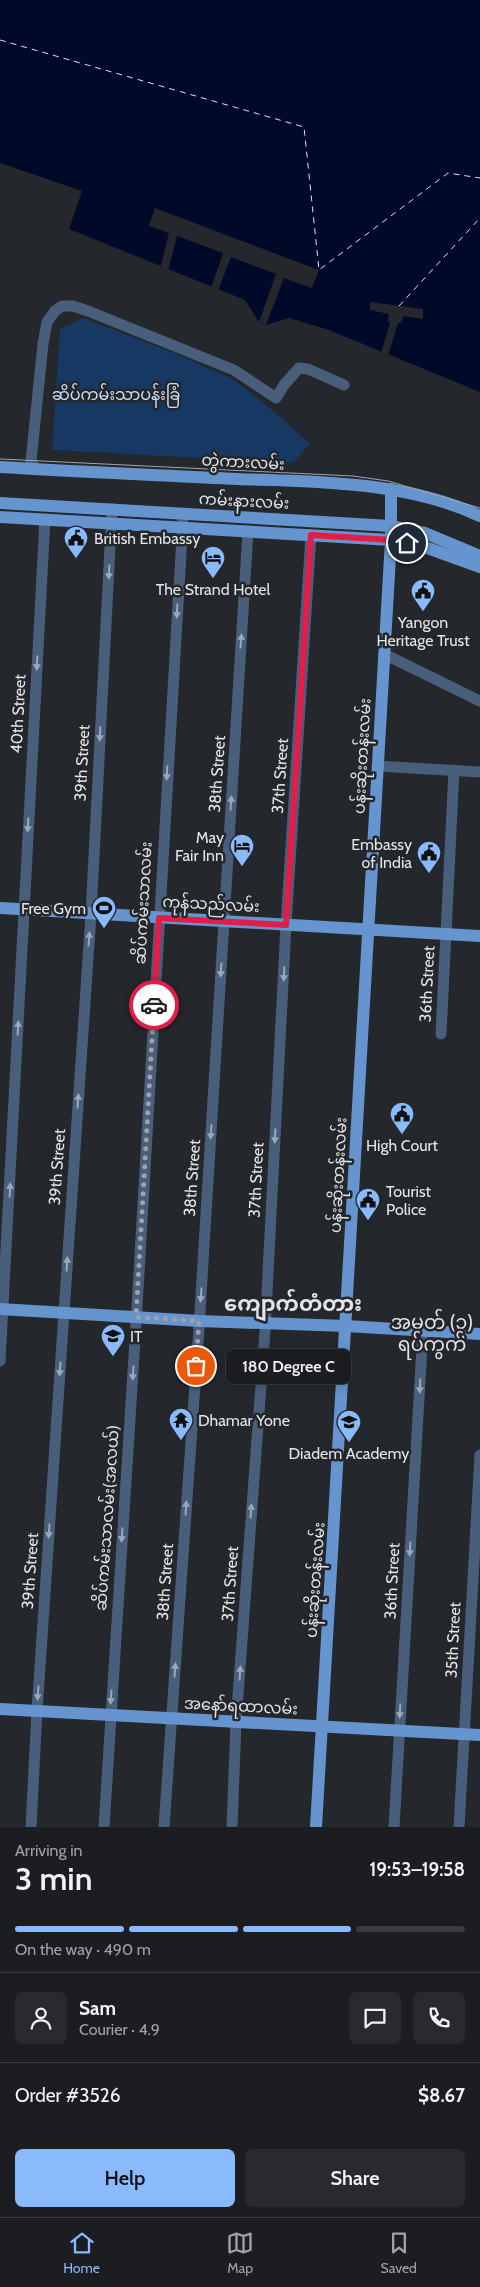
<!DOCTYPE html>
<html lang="en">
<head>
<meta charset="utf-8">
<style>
	:root { --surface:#1b1d20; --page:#282a2d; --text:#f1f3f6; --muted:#a0a2a5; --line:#393b3e; --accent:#88bafc }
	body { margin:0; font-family:Cabin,"Noto Sans Myanmar",sans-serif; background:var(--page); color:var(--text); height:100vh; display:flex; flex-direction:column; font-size:19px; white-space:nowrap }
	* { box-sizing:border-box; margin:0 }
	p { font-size:16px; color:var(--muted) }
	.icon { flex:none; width:28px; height:28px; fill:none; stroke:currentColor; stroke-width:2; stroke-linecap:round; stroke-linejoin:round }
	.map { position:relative; height:1827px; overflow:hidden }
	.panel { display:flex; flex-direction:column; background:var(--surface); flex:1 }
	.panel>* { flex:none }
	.pin { position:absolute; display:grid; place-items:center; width:42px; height:42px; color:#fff; margin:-21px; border:2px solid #fff; border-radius:50%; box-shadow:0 1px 5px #0007 }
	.courier { position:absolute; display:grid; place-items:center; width:50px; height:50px; margin:-25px; border:4px solid #e11d48; border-radius:50%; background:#fff; color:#222; box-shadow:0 1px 6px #0007 }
	.bubble { position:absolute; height:35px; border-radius:8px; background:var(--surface); box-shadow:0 2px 12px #0003,0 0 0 1px var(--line); font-size:16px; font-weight:600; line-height:35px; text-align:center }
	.headline em { font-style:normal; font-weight:600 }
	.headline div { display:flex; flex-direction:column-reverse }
	.headline { display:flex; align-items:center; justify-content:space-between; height:85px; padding:0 15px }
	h1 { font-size:32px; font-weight:600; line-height:38px }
	.bar { display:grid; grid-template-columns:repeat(4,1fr); gap:8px 5px; align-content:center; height:60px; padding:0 15px }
	.bar i { height:6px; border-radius:4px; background:var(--line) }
	.bar .on { background:var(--accent) }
	.bar p { grid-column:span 4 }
	.line { display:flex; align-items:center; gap:12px; padding:0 15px; border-top:1px solid var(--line) }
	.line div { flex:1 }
	.round { display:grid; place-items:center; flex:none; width:52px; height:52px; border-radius:8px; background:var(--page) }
	.cta { display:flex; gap:10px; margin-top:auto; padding:10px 15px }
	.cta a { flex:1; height:58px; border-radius:8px; background:var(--accent); color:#111; font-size:20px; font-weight:600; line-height:58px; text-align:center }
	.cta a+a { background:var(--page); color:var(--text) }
	.tab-bar { display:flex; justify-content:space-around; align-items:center; height:70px; border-top:1px solid var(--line); background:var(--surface); font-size:14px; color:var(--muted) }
	.tab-bar a { display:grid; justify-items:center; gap:2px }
	.tab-bar .on { color:var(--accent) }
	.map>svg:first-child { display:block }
	.green { fill:#163862 }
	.water { fill:#000928 }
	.pier { fill:#24272b }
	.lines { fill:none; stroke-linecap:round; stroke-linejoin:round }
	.ferry { stroke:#d6e5f7; stroke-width:1; stroke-dasharray:6 5; stroke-linecap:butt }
	.minor { stroke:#485e7a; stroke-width:11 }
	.major { stroke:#6694ce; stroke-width:12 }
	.tram { stroke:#a2a5a8; stroke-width:1 }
	.oneway { fill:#9da8b6 }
	.done { stroke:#a0a2a5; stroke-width:5; stroke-dasharray:0 9 }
	.route { stroke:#e11d48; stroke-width:6 }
	.labels { text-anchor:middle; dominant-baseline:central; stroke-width:5; stroke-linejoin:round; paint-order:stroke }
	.park-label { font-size:16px; fill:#cddbee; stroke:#24272b }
	.street-label { font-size:16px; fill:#e2e4e7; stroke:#24272b }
	.poi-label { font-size:16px; fill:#e2e4e7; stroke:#24272b; text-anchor:start }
	.quarter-label { font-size:19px; fill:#e2e4e7; stroke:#24272b }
	.district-label { font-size:21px; font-weight:bold; fill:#e2e4e7; stroke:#24272b }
</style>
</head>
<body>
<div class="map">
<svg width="480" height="1827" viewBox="0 0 480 1827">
	<rect width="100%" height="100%" fill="#24272b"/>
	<polygon class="green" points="83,318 174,353 233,379 277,414 310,444 293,463 52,450 60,329"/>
	<polygon class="water" points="0,0 480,0 480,392 329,330 289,318 266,325 259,322 245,300 69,229 82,191 0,163"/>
	<g class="pier">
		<polygon points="155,208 319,270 312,288 284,278 266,325 259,322 276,274 231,257 218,291 211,288 223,253 177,236 168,271 160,269 169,233 149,226"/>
		<polygon points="370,302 423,309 423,319 403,316 401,323 398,323 388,356 381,353 390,323 388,322 389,314 370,310"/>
	</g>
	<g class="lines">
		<g class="ferry">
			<polyline points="0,40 304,127 319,270 448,173 480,178"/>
			<polyline points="399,306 480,218"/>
		</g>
		<g class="minor">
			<polyline points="35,469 31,461 43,344 47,322 55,311 62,306 73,306 88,311 234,370 276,398 284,385 299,368 308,369 344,385"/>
			<polyline points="384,654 480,701"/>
			<polyline points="377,766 480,772"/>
			<polyline points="441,1034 454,770"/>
			<polyline points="0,1361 45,519"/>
			<polyline points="31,1827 37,1711 91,914 112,509"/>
			<polyline points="104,1827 136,1324 183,519"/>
			<polyline points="164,1827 199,1328 248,531"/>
			<polyline points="232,1827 236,1722 265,1331 286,925 311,535"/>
			<polyline points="394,1827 423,1330"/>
			<polyline points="459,1827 480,1455"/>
		</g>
		<g class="major">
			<path d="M0,467C79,472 159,475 238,479C319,482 405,481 480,516"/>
			<polyline points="0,503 391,526 425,533 480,556"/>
			<polyline points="0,517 391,540 422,546 480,567"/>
			<polyline points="0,908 480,936"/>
			<polyline points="0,1309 199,1321 346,1326 480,1334"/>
			<polyline points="0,1709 480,1735"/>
			<polyline points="316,1827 391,540 391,489"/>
		</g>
		<polyline class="tram" points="0,459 353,476 388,481 480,508"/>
	</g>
	<defs><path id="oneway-solid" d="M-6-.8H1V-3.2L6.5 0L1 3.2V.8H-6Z" transform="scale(1.25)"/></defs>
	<g class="oneway">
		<use href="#oneway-solid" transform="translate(109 572) rotate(93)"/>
		<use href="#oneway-solid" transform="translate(177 611) rotate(93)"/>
		<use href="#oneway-solid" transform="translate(241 641) rotate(-86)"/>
		<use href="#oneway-solid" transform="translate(37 663) rotate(93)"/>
		<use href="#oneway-solid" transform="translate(100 734) rotate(93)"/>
		<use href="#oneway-solid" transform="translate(167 773) rotate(93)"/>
		<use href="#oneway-solid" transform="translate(231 803) rotate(-86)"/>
		<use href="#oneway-solid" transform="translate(28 825) rotate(93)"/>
		<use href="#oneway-solid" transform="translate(89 939) rotate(-86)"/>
		<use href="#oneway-solid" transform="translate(221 970) rotate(94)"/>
		<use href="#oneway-solid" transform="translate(284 974) rotate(93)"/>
		<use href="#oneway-solid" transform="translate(18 1028) rotate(-87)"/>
		<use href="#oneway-solid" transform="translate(78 1101) rotate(-86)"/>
		<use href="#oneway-solid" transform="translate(211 1132) rotate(94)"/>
		<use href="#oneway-solid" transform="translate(275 1136) rotate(93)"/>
		<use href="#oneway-solid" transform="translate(10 1190) rotate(-87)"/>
		<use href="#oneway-solid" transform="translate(67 1264) rotate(-86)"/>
		<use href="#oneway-solid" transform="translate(201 1295) rotate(94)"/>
		<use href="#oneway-solid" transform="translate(60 1369) rotate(94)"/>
		<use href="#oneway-solid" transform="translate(133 1373) rotate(94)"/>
		<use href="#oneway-solid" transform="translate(420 1386) rotate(93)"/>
		<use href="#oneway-solid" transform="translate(186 1508) rotate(-86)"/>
		<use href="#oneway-solid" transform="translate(251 1511) rotate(-86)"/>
		<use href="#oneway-solid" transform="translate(49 1531) rotate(94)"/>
		<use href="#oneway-solid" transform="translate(122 1535) rotate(94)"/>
		<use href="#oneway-solid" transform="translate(410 1549) rotate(93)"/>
		<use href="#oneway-solid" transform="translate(175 1670) rotate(-86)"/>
		<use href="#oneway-solid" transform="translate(240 1673) rotate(-86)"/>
		<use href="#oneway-solid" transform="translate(38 1693) rotate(94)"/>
		<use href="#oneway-solid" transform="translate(111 1697) rotate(94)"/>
		<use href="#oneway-solid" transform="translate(400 1711) rotate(93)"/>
	</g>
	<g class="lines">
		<polyline class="done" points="154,1005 136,1317 199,1321 196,1366"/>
		<polyline class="route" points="154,1005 159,918 286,925 311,535 391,540 407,543"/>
	</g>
	<defs>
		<symbol id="civic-pin" viewBox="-11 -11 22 30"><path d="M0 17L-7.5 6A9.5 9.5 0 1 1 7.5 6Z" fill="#88bafc" stroke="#24272b"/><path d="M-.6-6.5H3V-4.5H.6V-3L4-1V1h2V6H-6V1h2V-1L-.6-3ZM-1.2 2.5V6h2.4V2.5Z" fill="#111"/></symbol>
		<symbol id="hotel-pin" viewBox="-11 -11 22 30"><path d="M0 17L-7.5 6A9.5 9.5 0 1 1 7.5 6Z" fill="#88bafc" stroke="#24272b"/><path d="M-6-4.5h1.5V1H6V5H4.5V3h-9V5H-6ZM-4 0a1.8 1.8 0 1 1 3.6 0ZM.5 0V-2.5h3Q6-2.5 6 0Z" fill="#111"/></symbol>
		<symbol id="stadium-pin" viewBox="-11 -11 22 30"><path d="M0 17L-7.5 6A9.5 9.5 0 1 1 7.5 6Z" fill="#88bafc" stroke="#24272b"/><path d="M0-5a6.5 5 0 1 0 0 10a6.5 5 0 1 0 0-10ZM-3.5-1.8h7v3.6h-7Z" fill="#111"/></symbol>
		<symbol id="university-pin" viewBox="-11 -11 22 30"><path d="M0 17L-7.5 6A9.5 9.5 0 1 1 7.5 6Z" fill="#88bafc" stroke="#24272b"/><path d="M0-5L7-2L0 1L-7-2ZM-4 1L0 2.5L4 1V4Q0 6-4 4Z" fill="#111"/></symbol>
		<symbol id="temple-pin" viewBox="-11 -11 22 30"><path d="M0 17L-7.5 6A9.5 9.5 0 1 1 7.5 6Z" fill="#88bafc" stroke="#24272b"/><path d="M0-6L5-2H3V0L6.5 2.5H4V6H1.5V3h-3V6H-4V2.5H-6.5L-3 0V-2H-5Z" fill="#111"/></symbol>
		<symbol id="school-pin" viewBox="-11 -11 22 30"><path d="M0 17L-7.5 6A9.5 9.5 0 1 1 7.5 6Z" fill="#88bafc" stroke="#24272b"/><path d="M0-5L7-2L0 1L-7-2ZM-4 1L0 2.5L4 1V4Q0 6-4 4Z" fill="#111"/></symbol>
	</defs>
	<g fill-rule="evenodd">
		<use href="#civic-pin" x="62" y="524" width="28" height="38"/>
		<use href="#hotel-pin" x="199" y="544" width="28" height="38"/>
		<use href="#civic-pin" x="409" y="577" width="28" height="38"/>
		<use href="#hotel-pin" x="228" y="832" width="28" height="38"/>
		<use href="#civic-pin" x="415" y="839" width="28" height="38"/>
		<use href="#stadium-pin" x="90" y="894" width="28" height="38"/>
		<use href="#civic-pin" x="388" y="1100" width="28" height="38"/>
		<use href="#civic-pin" x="354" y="1186" width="28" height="38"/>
		<use href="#university-pin" x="99" y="1322" width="28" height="38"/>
		<use href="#temple-pin" x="167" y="1406" width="28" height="38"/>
		<use href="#school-pin" x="335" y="1408" width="28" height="38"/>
	</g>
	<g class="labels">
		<g class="park-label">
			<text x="116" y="394">ဆိပ်ကမ်းသာပန်းခြံ</text>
		</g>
		<g class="street-label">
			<text transform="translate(243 462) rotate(3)">တွဲကားလမ်း</text>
			<text transform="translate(244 501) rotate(3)">ကမ်းနားလမ်း</text>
			<text transform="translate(18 714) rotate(-87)">40th Street</text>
			<text transform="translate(362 756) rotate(-87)">ပန်းဆိုးတန်းလမ်း</text>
			<text transform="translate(82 763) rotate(-87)">39th Street</text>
			<text transform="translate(217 774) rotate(-86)">38th Street</text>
			<text transform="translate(280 776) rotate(-86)">37th Street</text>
			<text transform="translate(143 903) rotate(-87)">ဆိပ်ကမ်းသာလမ်း</text>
			<text transform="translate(211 904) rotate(3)">ကုန်သည်လမ်း</text>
			<text transform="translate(427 984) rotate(-87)">36th Street</text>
			<text transform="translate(57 1167) rotate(-86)">39th Street</text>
			<text transform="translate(338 1175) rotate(-87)">ပန်းဆိုးတန်းလမ်း</text>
			<text transform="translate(192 1178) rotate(-86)">38th Street</text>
			<text transform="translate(256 1180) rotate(-87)">37th Street</text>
			<text transform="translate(107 1518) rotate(-86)">ဆိပ်ကမ်းသာလမ်း(အလယ်)</text>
			<text transform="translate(30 1571) rotate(-86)">39th Street</text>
			<text transform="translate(315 1580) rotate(-86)">ပန်းဆိုးတန်းလမ်း</text>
			<text transform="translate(392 1581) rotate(-87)">36th Street</text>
			<text transform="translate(165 1582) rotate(-86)">38th Street</text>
			<text transform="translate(230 1584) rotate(-86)">37th Street</text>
			<text transform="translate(453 1640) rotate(-87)">35th Street</text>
			<text transform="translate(241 1706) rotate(3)">အနော်ရထာလမ်း</text>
		</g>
		<g class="poi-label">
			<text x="94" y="538">British Embassy</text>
			<text x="213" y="589" text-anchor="middle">The Strand Hotel</text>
			<text x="423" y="622" text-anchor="middle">Yangon<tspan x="423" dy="18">Heritage Trust</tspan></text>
			<text x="224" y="837" text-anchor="end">May<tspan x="224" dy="18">Fair Inn</tspan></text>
			<text x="412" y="844" text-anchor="end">Embassy<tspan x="412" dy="18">of India</tspan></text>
			<text x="86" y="908" text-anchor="end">Free Gym</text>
			<text x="402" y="1145" text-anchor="middle">High Court</text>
			<text x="386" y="1191">Tourist<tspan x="386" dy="18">Police</tspan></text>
			<text x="130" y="1336">IT</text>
			<text x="198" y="1420">Dhamar Yone</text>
			<text x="349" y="1453" text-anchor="middle">Diadem Academy</text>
		</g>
		<g class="quarter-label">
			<text x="432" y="1322">အမှတ် (၃)<tspan x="432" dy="22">ရပ်ကွက်</tspan></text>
		</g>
		<g class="district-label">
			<text x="293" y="1303">ကျောက်တံတား</text>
		</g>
	</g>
</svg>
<div class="pin" style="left:196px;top:1366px;background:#ea580c"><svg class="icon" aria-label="bag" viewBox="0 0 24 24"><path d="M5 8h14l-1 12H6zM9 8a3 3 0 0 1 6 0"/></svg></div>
<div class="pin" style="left:407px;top:543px;background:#1f2937"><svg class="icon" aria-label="home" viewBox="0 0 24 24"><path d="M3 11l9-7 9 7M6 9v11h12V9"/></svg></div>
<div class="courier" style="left:154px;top:1005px"><svg class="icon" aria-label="car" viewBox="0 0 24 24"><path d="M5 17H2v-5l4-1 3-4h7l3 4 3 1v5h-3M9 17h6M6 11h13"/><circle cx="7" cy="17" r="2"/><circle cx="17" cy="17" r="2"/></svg></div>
<div class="bubble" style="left:226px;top:1349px;width:125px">180 Degree C</div>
</div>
<section class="panel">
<div class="headline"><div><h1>3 min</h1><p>Arriving in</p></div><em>19:53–19:58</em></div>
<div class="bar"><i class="on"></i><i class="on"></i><i class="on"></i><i></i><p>On the way · 490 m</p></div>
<div class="line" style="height:90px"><a class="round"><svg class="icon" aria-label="person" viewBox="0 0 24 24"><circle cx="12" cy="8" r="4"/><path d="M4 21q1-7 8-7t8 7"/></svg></a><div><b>Sam</b><p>Courier · 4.9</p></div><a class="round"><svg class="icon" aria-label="chat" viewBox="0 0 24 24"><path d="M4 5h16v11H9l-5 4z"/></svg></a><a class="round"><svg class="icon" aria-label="phone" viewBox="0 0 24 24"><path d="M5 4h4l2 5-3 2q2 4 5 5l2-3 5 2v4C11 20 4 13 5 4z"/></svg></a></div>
<div class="line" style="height:65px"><div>Order #3526</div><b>$8.67</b></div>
<div class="cta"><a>Help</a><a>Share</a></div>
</section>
<nav class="tab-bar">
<a class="on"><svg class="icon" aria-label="home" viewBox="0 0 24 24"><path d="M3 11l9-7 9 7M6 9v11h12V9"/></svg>Home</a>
<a><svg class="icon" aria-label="map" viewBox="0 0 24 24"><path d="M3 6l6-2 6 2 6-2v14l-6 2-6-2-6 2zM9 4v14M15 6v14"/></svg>Map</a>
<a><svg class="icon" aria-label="saved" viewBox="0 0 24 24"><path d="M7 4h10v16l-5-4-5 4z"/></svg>Saved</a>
</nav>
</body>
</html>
